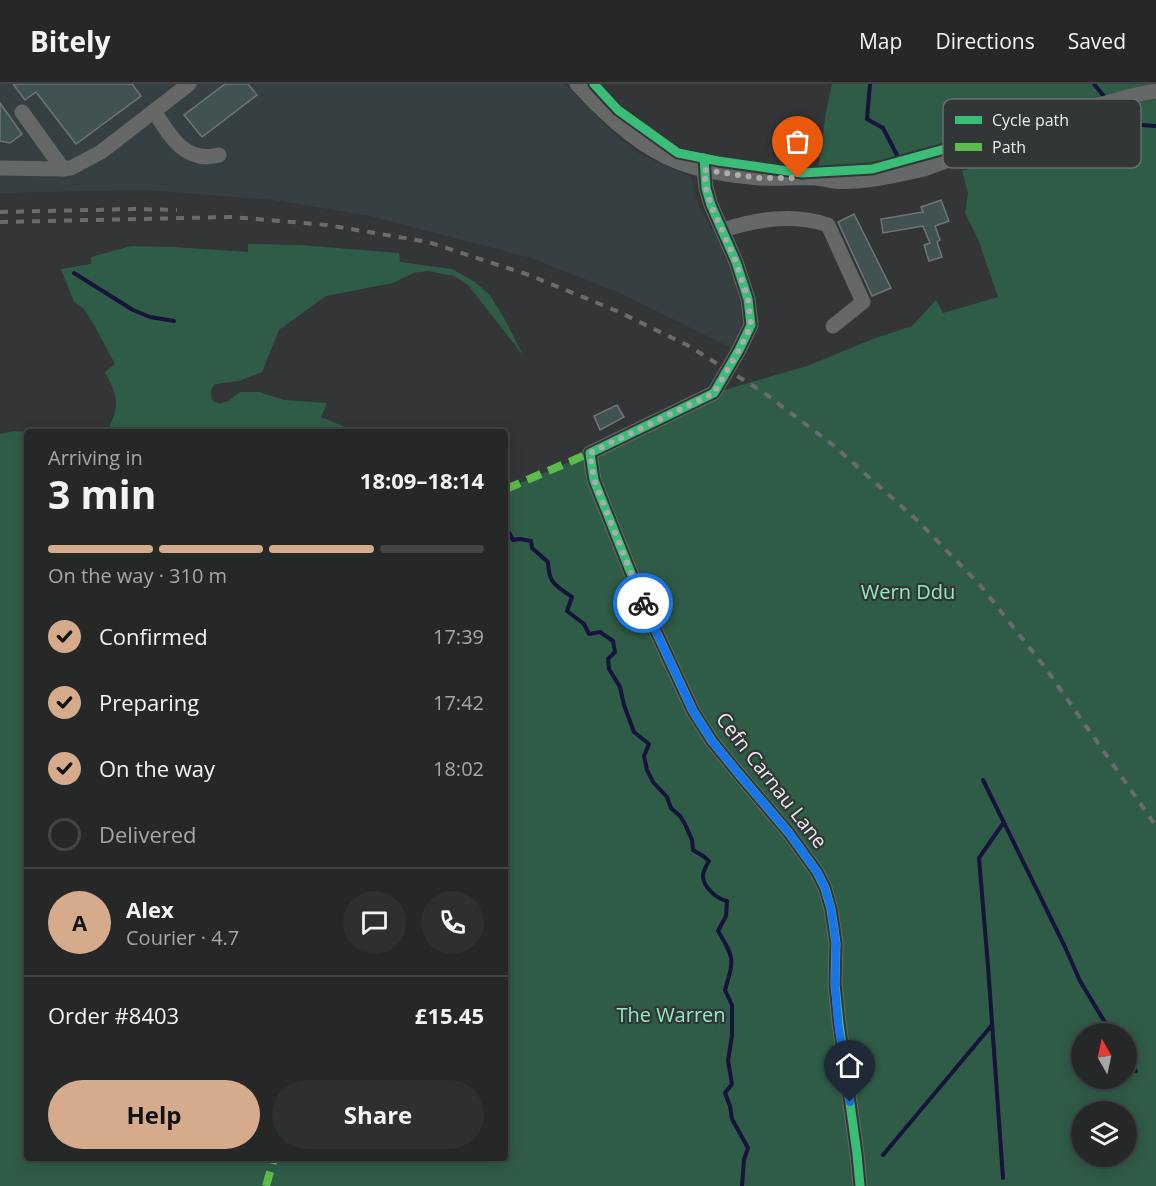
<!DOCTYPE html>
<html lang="en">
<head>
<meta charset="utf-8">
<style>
	:root { --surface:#262828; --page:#2e3030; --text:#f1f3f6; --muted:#a4a6a8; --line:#424445; --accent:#d6ab8b }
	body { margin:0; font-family:"Open Sans",sans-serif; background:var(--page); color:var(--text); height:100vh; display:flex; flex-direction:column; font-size:22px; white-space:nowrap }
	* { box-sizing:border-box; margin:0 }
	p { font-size:20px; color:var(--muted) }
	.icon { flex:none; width:33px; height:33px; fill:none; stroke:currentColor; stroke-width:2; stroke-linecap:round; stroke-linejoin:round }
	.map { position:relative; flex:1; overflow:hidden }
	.details { position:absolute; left:24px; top:345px; width:484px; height:732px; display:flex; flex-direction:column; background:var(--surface); border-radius:6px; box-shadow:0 3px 15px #0003,0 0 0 2px var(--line) }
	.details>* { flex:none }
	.needle { width:39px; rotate:351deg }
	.fabs { position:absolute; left:1071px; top:939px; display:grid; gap:12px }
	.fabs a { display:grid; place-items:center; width:66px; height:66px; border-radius:50%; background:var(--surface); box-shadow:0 3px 15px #0003,0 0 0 2px var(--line); font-size:30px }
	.pin { position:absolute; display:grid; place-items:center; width:51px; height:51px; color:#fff; margin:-62px -26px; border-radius:50% 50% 50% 0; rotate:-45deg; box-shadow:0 0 6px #0007 }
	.pin .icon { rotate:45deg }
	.courier { position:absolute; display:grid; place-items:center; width:60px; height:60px; margin:-30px; border:4px solid #1a73e8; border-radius:50%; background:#fff; color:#222; box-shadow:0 2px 8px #0007 }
	.headline em { font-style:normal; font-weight:700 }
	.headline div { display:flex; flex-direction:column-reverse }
	.headline { display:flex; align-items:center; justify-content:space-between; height:102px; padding:0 24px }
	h1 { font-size:39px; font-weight:700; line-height:45px }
	.bar { display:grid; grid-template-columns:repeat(4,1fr); gap:9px 6px; align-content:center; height:72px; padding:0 24px }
	.bar i { height:8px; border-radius:4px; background:var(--line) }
	.bar .active { background:var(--accent) }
	.bar p { grid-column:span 4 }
	.line { display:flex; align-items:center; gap:15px; padding:0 24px; border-top:2px solid var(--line) }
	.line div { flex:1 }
	.round { display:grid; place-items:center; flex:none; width:63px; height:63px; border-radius:32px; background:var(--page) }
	ol { padding:0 24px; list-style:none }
	li { display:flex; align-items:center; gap:18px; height:66px }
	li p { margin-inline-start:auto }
	li .icon { padding:6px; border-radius:50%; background:var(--accent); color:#111; stroke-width:4 }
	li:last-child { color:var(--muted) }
	li i { width:33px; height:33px; border:3px solid var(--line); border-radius:50% }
	.action { display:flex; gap:12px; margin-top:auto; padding:12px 24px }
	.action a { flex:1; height:69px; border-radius:36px; background:var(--accent); color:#111; font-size:24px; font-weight:700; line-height:69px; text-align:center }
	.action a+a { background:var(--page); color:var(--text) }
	header { display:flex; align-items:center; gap:36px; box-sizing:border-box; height:84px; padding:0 30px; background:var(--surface); border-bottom:2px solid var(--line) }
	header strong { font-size:28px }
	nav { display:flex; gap:33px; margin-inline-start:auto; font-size:21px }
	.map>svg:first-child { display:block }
	.built { fill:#364043 }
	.green { fill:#2f5c47; fill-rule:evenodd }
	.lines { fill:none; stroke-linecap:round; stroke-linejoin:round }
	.stream { stroke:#17133b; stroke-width:4 }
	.building { fill:#415252; stroke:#727474; stroke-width:1.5 }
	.minor { stroke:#666767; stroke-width:15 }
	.rail { stroke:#6a6b6c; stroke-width:4; stroke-dasharray:8 8; stroke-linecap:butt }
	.quiet { stroke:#5cbc4b; stroke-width:8; stroke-dasharray:15 8; stroke-linecap:butt }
	.cycleway-casing { stroke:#323637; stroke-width:13 }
	.cycleway { stroke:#3abd76; stroke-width:9 }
	.done { stroke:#aaacad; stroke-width:6; stroke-dasharray:0 10.8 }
	.route { stroke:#1a73e8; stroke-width:8 }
	.labels { text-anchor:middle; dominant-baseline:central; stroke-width:4.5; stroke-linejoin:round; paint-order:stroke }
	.park-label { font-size:20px; fill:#90ecbf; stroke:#323637 }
	.street-label { font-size:20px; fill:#eaeced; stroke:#323637 }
	.key { fill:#323637; stroke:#696d6e; stroke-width:1.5 }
	.key-label { font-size:16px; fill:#eaeced }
</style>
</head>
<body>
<header>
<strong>Bitely</strong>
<nav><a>Map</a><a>Directions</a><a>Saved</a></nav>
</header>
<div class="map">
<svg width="1156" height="1102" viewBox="0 0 1156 1102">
	<rect width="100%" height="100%" fill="#333536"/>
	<polygon class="built" points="0,0 565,0 613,49 642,71 691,93 698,120 718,156 735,198 741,224 742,245 731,264 620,209 531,174 370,132 273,116 147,106 0,109"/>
	<g class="green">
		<polygon points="832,0 1156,0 924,85 817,93 826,28"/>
		<path d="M1156,15V1102H0V350L15,347L27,348V1074H506V405L590,369L714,309L807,282L873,255L912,242L936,216L943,229L998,213L978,155L965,129L968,109L962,87L1134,20ZM1082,950H1126V994H1082ZM1082,1028H1126V1072H1082Z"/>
		<path d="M248,160L300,161L399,169L400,178L452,185L475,198L490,211L504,234L523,271L468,201L454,192L428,187L413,189L393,199L326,212L279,246L262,288L239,297L215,300L211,306L212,316L219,320L228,317L240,308H259L284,316L327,319L321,333L343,342L351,348H107C120,320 119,315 105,288L115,280L93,239L83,224L74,218L61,185L91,180V173L131,162L174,163L248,168Z"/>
	</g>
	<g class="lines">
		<g class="stream">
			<polyline points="870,0 867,35 883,44 900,77"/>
			<polyline points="1094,0 1107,16"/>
			<polyline points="1111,22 1126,40 1156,42"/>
			<polyline points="74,189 133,226 150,233 174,237"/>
			<path d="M506,443L513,456L520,455L531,457L532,464L548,478C549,500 555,501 572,513L567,527L584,540L589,550L600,548L613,557L615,568L608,575L609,585L620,603L624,621L634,648L649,660L644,672L647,686L653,698L667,713L671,724L680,732L685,740L692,756L693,766L703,772L709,777C706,782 703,787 703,792C703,803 717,815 727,817L726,832L718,847C735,875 734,875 725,906L732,921V951L728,977L732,1000L725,1009L730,1022L732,1035L748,1064L744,1076L742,1102"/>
			<polyline points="983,696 1065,863 1080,897 1112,950"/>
			<polyline points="1126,973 1136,987"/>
			<polyline points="883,1071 992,941"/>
			<polyline points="1003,1094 988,882 979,774 1004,738"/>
		</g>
	</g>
	<g class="building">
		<polygon points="13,0 132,0 141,12 76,60 36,8 25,16"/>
		<polygon points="225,0 248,0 257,11 202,53 184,31"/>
		<polygon points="0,19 22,50 10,59 0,57"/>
		<polygon points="941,116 949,137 935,142 940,156 937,158 942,173 929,177 924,161 930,159 923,142 883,149 881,135 923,128 921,123"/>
		<polygon points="854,130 891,204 872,212 838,138"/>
		<polygon points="617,321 624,333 600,346 594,332"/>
	</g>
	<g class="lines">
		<g class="minor">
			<path d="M577,0C605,31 639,63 678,78C702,87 734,92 760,94C778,95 796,93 815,94C821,94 827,96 833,97C859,100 898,91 924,85L1099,21L1131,12L1156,7"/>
			<path d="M154,27C170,52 185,80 219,71"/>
			<polyline points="22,28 63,85 71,84 101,68 189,0"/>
			<polyline points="0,84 63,85"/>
			<polyline points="704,86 706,104 711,121 736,178 748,215 751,241 739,266 714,309 590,369 594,396 642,517 693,627 712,657 738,689 789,749 817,788 825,804 831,825 836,859 835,900 839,939 857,1070 860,1102"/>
			<path d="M723,146C757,135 793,129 828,141L863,218L833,242"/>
		</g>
		<g class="rail">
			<polyline points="0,128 136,125 177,126"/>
			<polyline points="0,138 232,133 327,141 428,158 529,191 617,227 687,261 763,308 833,361 918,437 980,501 1044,582 1156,742"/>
		</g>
		<g class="quiet">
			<polyline points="506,405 590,369"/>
			<polyline points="266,1102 274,1074"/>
		</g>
		<defs>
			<g id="cycleway">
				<polyline points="594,0 618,26 678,69 718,77 802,89 872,85 992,52 1044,34"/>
				<polyline points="704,74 706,104 711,121 736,178 748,215 751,241 739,266 714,309 590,369 594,396 642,517 693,627 712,657 738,689 789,749 817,788 825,804 831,825 836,859 835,900 839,939 857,1070 860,1102"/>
			</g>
		</defs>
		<use href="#cycleway" class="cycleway-casing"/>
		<use href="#cycleway" class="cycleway"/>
	</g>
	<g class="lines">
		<polyline class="done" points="643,519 594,396 590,369 714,309 739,266 751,242 748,215 736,178 711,121 706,104 704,86 759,94 798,94"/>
		<polyline class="route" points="643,519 693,627 712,657 738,689 789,749 817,788 825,804 831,825 836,859 835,900 838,939 850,1018"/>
	</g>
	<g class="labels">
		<g class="park-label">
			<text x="908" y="507">Wern Ddu</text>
			<text x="671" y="930">The Warren</text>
		</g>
		<g class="street-label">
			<text transform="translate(772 696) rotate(52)">Cefn Carnau Lane</text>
		</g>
	</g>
	<rect x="943" y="15" width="198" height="69" rx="9" class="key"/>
	<rect x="955" y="32" width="27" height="8" fill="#3abd76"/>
	<rect x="955" y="59" width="27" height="8" fill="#5cbc4b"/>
	<g class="key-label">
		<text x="992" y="42">Cycle path</text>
		<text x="992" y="69">Path</text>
	</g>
</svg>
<div class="fabs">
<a><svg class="needle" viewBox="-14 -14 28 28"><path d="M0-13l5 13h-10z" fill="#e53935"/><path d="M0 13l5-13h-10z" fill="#a4a6a8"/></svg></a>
<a><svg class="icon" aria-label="layers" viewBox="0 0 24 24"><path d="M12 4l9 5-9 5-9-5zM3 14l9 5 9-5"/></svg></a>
</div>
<div class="pin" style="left:798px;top:94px;background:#ea580c"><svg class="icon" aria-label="bag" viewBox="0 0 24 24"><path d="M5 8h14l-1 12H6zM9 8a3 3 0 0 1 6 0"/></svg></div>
<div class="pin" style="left:850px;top:1018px;background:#1f2937"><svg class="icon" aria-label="home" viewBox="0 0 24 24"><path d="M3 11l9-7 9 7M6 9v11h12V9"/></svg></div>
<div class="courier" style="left:643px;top:519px"><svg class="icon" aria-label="bike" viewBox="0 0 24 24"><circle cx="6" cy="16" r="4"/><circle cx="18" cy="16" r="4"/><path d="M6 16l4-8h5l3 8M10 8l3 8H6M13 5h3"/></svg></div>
<section class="details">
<div class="headline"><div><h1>3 min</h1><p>Arriving in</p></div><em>18:09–18:14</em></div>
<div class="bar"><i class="active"></i><i class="active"></i><i class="active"></i><i></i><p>On the way · 310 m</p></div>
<ol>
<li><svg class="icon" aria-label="check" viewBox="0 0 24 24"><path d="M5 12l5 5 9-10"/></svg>Confirmed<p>17:39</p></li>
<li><svg class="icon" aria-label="check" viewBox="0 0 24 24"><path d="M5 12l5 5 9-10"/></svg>Preparing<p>17:42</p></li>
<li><svg class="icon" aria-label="check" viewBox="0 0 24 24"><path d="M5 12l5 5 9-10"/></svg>On the way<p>18:02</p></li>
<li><i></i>Delivered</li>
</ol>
<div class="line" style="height:108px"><b class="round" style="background:var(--accent);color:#111">A</b><div><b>Alex</b><p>Courier · 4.7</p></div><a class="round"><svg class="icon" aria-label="chat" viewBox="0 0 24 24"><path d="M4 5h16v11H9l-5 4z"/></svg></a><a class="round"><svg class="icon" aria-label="phone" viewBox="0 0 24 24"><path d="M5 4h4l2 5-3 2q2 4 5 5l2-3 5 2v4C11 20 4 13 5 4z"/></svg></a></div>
<div class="line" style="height:78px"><div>Order #8403</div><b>£15.45</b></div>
<div class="action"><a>Help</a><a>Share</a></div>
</section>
</div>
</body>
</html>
